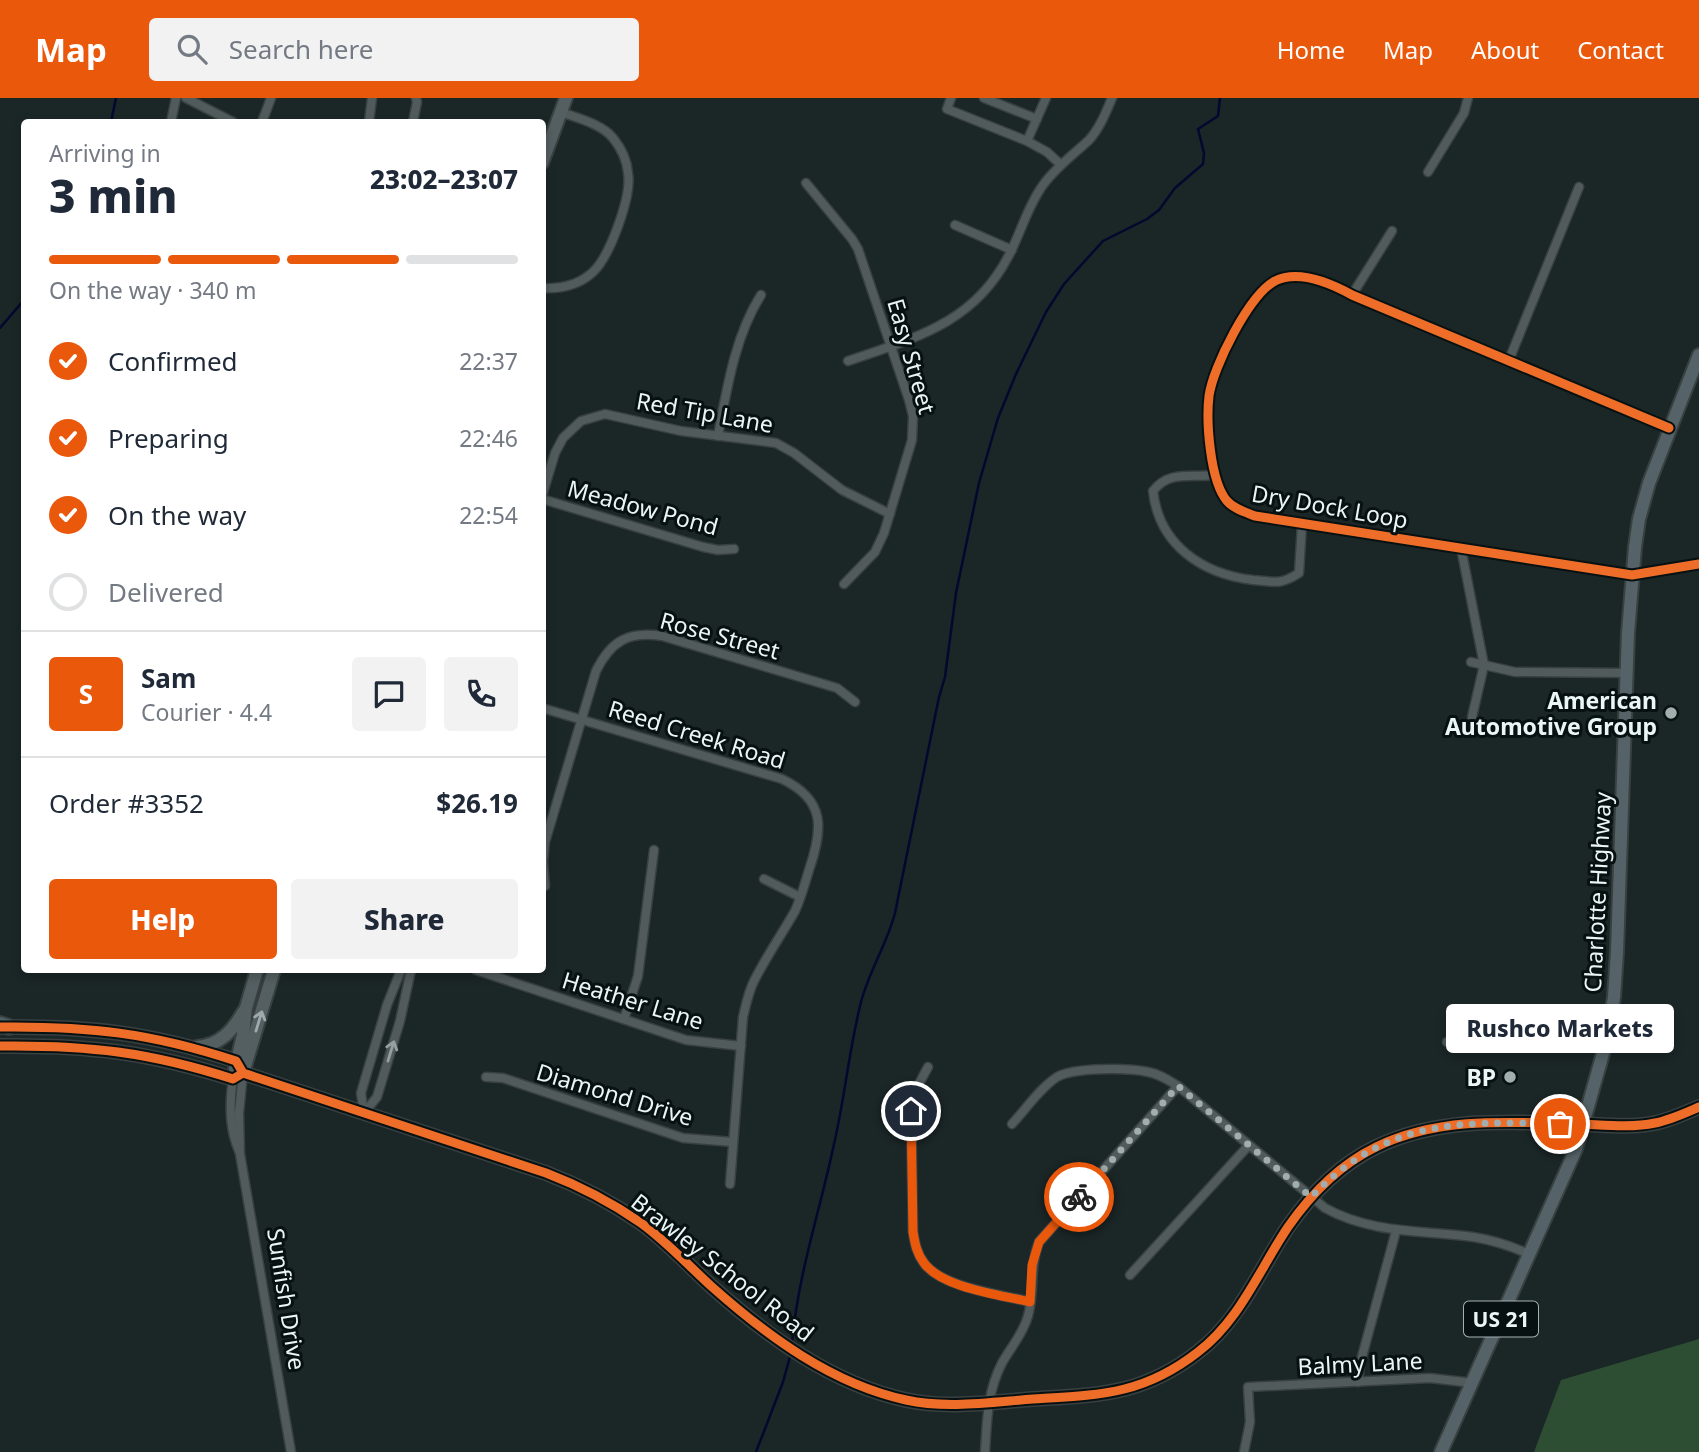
<!DOCTYPE html>
<html lang="en">
<head>
<meta charset="utf-8">
<style>
	:root { --surface:#fff; --page:#f2f2f3; --text:#1f2937; --muted:#747a83; --line:#e0e1e3; --accent:#ea580c }
	body { margin:0; font-family:"Noto Sans",sans-serif; background:var(--page); color:var(--text); height:100vh; display:flex; flex-direction:column; font-size:26px; white-space:nowrap }
	* { box-sizing:border-box; margin:0 }
	p { font-size:23px; color:var(--muted) }
	.icon { flex:none; width:38px; height:38px; fill:none; stroke:currentColor; stroke-width:2; stroke-linecap:round; stroke-linejoin:round }
	.map { position:relative; flex:1; overflow:hidden }
	.details { position:absolute; left:21px; top:21px; width:525px; height:854px; display:flex; flex-direction:column; background:var(--surface); border-radius:7px; box-shadow:0 4px 10px #0003 }
	.details>* { flex:none }
	.pin { position:absolute; display:grid; place-items:center; width:60px; height:60px; color:#fff; margin:-30px; border:4px solid #fff; border-radius:50%; box-shadow:0 2px 7px #0007 }
	.courier { position:absolute; display:grid; place-items:center; width:70px; height:70px; margin:-35px; border:5px solid #ea580c; border-radius:50%; background:#fff; color:#222; box-shadow:0 2px 9px #0007 }
	.bubble { position:absolute; height:49px; border-radius:7px; background:var(--surface); box-shadow:0 4px 10px #0003; font-size:23px; font-weight:800; line-height:49px; text-align:center }
	.headline em { font-style:normal; font-weight:800 }
	.headline div { display:flex; flex-direction:column-reverse }
	.headline { display:flex; align-items:center; justify-content:space-between; height:119px; padding:0 28px }
	h1 { font-size:46px; font-weight:800; line-height:52px }
	.bar { display:grid; grid-template-columns:repeat(4,1fr); gap:10px 7px; align-content:center; height:84px; padding:0 28px }
	.bar i { height:9px; border-radius:5px; background:var(--line) }
	.bar .on { background:var(--accent) }
	.bar p { grid-column:span 4 }
	.line { display:flex; align-items:center; gap:18px; padding:0 28px; border-top:2px solid var(--line) }
	.line div { flex:1 }
	.round { display:grid; place-items:center; flex:none; width:74px; height:74px; border-radius:7px; background:var(--page) }
	ol { padding:0 28px; list-style:none }
	li { display:flex; align-items:center; gap:21px; height:77px }
	li p { margin-inline-start:auto }
	li .icon { padding:7px; border-radius:50%; background:var(--accent); color:#fff; stroke-width:4 }
	li:last-child { color:var(--muted) }
	li i { width:38px; height:38px; border:4px solid var(--line); border-radius:50% }
	.primary-button { display:flex; gap:14px; margin-top:auto; padding:14px 28px }
	.primary-button a { flex:1; height:80px; border-radius:7px; background:var(--accent); color:#fff; font-size:28px; font-weight:800; line-height:80px; text-align:center }
	.primary-button a+a { background:var(--page); color:var(--text) }
	header { display:flex; align-items:center; gap:42px; box-sizing:border-box; height:98px; padding:0 35px; background:var(--accent); color:#fff }
	header strong { font-size:33px }
	nav { display:flex; gap:38px; margin-inline-start:auto; font-size:24px }
	.search { width:490px; height:63px; background:var(--page); display:flex; align-items:center; gap:18px; box-sizing:border-box; padding:0 24px; border-radius:7px; color:var(--muted); font-size:26px }
	.map>svg:first-child { display:block }
	.green { fill:#2e4e33 }
	.lines { fill:none; stroke-linecap:round; stroke-linejoin:round }
	.stream { stroke:#02092f; stroke-width:2.5 }
	.street-casing { stroke:#384041; stroke-width:11 }
	.secondary-casing { stroke:#384041; stroke-width:16 }
	.primary-casing { stroke:#384041; stroke-width:16 }
	.highway-casing { stroke:#384041; stroke-width:18 }
	.street { stroke:#525b5c; stroke-width:8 }
	.secondary { stroke:#545f62; stroke-width:12 }
	.primary { stroke:#556368; stroke-width:12 }
	.highway { stroke:#4d6065; stroke-width:14 }
	.cycleway-casing { stroke:#081112; stroke-width:13 }
	.cycleway { stroke:#ee6e29; stroke-width:9 }
	.oneway { stroke:#9eaaac }
	.oneway2 { stroke:#96a0a1 }
	.done { stroke:#a1adae; stroke-width:7; stroke-dasharray:0 12.6 }
	.route { stroke:#ea580c; stroke-width:9 }
	.poi-dot { fill:#a1adae; stroke:#081112; stroke-width:2.5 }
	.labels { text-anchor:middle; dominant-baseline:central; stroke-width:6; stroke-linejoin:round; paint-order:stroke }
	.shield { fill:#081112; stroke:#a6b1b2; stroke-width:2 }
	.shield-label { font-size:21px; font-weight:bold; fill:#e9f5f6 }
	.street-label { font-size:23px; fill:#e9f5f6; stroke:#081112 }
	.poi-label { font-size:23px; font-weight:bold; fill:#e9f5f6; stroke:#081112; text-anchor:end }
</style>
</head>
<body>
<header>
<strong>Map</strong>
<div class="search"><svg class="icon" aria-label="search" viewBox="0 0 24 24"><circle cx="10" cy="10" r="6"/><path d="M15 15l6 6"/></svg>Search here</div>
<nav><a>Home</a><a>Map</a><a>About</a><a>Contact</a></nav>
</header>
<div class="map">
<svg width="1699" height="1354" viewBox="0 0 1699 1354">
	<rect width="100%" height="100%" fill="#1b2627"/>
	<polygon class="green" points="1699,1241 1699,1354 1534,1354 1561,1282"/>
	<g class="lines">
		<g class="stream">
			<polyline points="111,24 116,0"/>
			<polyline points="0,230 24,202"/>
			<path d="M792,1245C798,1176 820,1113 834,1046C845,999 849,951 861,904C869,873 887,846 895,815L939,599L945,579L956,495L979,385L998,320L1016,276L1046,214L1064,186L1103,143L1147,121L1159,112L1175,90L1203,66L1204,55L1198,31L1218,18L1220,0"/>
			<polyline points="756,1354 783,1284 791,1255"/>
		</g>
		<defs>
			<g id="street">
				<polyline points="186,0 233,24"/>
				<polyline points="951,0 947,11 1027,43"/>
				<polyline points="984,0 1037,21"/>
				<polyline points="1046,0 1027,43 1047,54 1060,66"/>
				<polyline points="171,24 176,0"/>
				<polyline points="262,24 271,0"/>
				<polyline points="369,24 372,0"/>
				<polyline points="413,24 417,4 416,0"/>
				<polyline points="1428,74 1464,15 1468,0"/>
				<polyline points="806,85 852,141 858,151 909,302 913,318 912,342 884,435 875,454 844,486"/>
				<polyline points="955,127 1012,152"/>
				<path d="M542,190C560,191 579,187 593,174C610,158 632,98 628,75C627,62 621,50 613,40C602,26 577,20 561,14"/>
				<polyline points="1352,197 1392,133"/>
				<polyline points="1509,262 1579,89"/>
				<path d="M848,263C914,240 973,226 1008,159C1021,135 1027,109 1043,87C1056,69 1073,57 1089,42C1100,30 1106,14 1112,0"/>
				<path d="M1669,330L1352,197C1332,186 1299,171 1275,183C1249,197 1213,269 1209,298C1206,324 1210,383 1227,403C1234,411 1245,414 1255,418L1632,477L1699,466"/>
				<path d="M718,338C727,290 735,238 761,197"/>
				<path d="M1214,377C1190,380 1169,372 1153,393C1159,447 1202,476 1253,482C1274,484 1281,487 1299,475L1302,426"/>
				<polyline points="542,398 555,355 563,340 581,323 605,316 681,333 776,345 794,355 842,392 890,416"/>
				<polyline points="542,401 703,449 718,452 734,451"/>
				<polyline points="1461,450 1484,567 1472,619"/>
				<polyline points="1471,564 1515,574 1627,575"/>
				<path d="M542,610L782,681C826,702 823,731 809,772C805,785 801,800 795,813C782,836 766,859 754,883C748,895 746,907 743,919L730,1086"/>
				<polyline points="764,781 800,799"/>
				<path d="M545,788L543,764L545,744L596,573C611,543 628,533 662,538L837,590L855,604"/>
				<polyline points="476,872 686,942 741,948"/>
				<polyline points="624,921 638,878 654,752"/>
				<polyline points="1447,944 1530,945 1607,941"/>
				<path d="M928,969L913,997L911,1013L913,1134C915,1146 917,1156 924,1165C942,1190 1001,1196 1030,1204"/>
				<polyline points="243,975 239,1015 240,1056 291,1354"/>
				<polyline points="486,979 503,980 683,1040 733,1044"/>
				<path d="M233,981C229,1006 229,1030 239,1053"/>
				<polyline points="364,1015 377,999 400,923 411,872"/>
				<polyline points="364,1015 361,995 387,907 401,872"/>
				<path d="M1012,1026C1026,1011 1040,990 1057,979C1074,969 1129,970 1148,974C1160,976 1168,982 1178,988L1325,1110C1372,1136 1422,1132 1473,1139C1493,1142 1511,1148 1529,1156"/>
				<polyline points="1130,1177 1249,1047"/>
				<polyline points="1358,1284 1360,1266 1396,1133"/>
				<path d="M985,1354C987,1323 987,1294 1002,1265C1011,1249 1023,1236 1028,1218C1035,1193 1029,1168 1039,1144L1178,988"/>
				<polyline points="1244,1354 1250,1324 1248,1289 1430,1280 1473,1285"/>
			</g>
			<g id="secondary">
				<polyline points="542,65 566,0"/>
				<path d="M1,929C90,928 151,935 236,963L243,975L546,1075C580,1088 611,1104 641,1125C666,1143 688,1167 711,1188C767,1238 832,1286 906,1302C947,1311 992,1304 1033,1301C1099,1297 1143,1297 1198,1254C1240,1222 1259,1172 1288,1129C1311,1096 1339,1067 1376,1049C1440,1018 1512,1024 1581,1026C1605,1027 1631,1030 1655,1025C1670,1022 1685,1015 1699,1009"/>
				<path d="M0,948C88,947 149,954 233,981"/>
				<path d="M197,949C221,947 233,932 244,913"/>
				<polyline points="235,971 243,937 246,910 257,872"/>
				<polyline points="243,975 274,872"/>
			</g>
			<polyline id="primary" points="1441,1354 1576,1051 1607,941 1614,899 1617,854 1628,535 1635,449 1639,421 1649,385 1699,257"/>
			<polyline id="highway" points="0,926 9,929"/>
		</defs>
		<use href="#street" class="street-casing"/>
		<use href="#secondary" class="secondary-casing"/>
		<use href="#primary" class="primary-casing"/>
		<use href="#highway" class="highway-casing"/>
		<use href="#street" class="street"/>
		<use href="#secondary" class="secondary"/>
		<use href="#primary" class="primary"/>
		<use href="#highway" class="highway"/>
		<defs>
			<g id="cycleway">
				<path d="M1669,330L1352,197C1332,186 1299,171 1275,183C1249,197 1213,269 1209,298C1206,324 1210,383 1227,403C1234,411 1245,414 1255,418L1632,477L1699,466"/>
				<path d="M0,929C89,928 151,935 236,963L243,975L546,1075C580,1088 611,1104 641,1125C666,1143 688,1167 711,1188C767,1238 832,1286 906,1302C947,1311 992,1304 1033,1301C1099,1297 1143,1297 1198,1254C1240,1222 1259,1172 1288,1129C1311,1096 1339,1067 1376,1049C1440,1018 1512,1024 1581,1026C1605,1027 1631,1030 1655,1025C1670,1022 1685,1015 1699,1009"/>
				<path d="M0,948C88,947 149,954 233,981L243,975"/>
			</g>
		</defs>
		<use href="#cycleway" class="cycleway-casing"/>
		<use href="#cycleway" class="cycleway"/>
	</g>
	<defs><path id="oneway-shaft" d="M-6 0H5M1.5-3L5.5 0L1.5 3" fill="none" stroke-width="1.6" stroke-linecap="round" stroke-linejoin="round" transform="scale(1.75)"/></defs>
	<use class="oneway" href="#oneway-shaft" transform="translate(259 923) rotate(-73)"/>
	<use class="oneway2" href="#oneway-shaft" transform="translate(391 953) rotate(-73)"/>
	<g class="lines">
		<path class="done" d="M1079,1099L1178,988L1311,1099C1387,1021 1458,1023 1560,1026"/>
		<path class="route" d="M911,1013L913,1134C915,1146 917,1156 924,1165C942,1190 1001,1197 1030,1204L1032,1167L1039,1144L1079,1099"/>
	</g>
	<g class="poi-dot">
		<circle cx="1671" cy="615" r="7"/>
		<circle cx="1510" cy="979" r="7"/>
	</g>
	<g class="labels">
		<rect class="shield" x="1464" y="1203.5" width="74" height="35" rx="5"/>
		<g class="shield-label">
			<text x="1501" y="1221">US 21</text>
		</g>
		<g class="street-label">
			<text transform="translate(912 258) rotate(74)">Easy Street</text>
			<text transform="translate(705 314) rotate(10)">Red Tip Lane</text>
			<text transform="translate(1330 408) rotate(10)">Dry Dock Loop</text>
			<text transform="translate(643 409) rotate(15)">Meadow Pond</text>
			<text transform="translate(720 537) rotate(15)">Rose Street</text>
			<text transform="translate(697 636) rotate(17)">Reed Creek Road</text>
			<text transform="translate(1597 794) rotate(-87)">Charlotte Highway</text>
			<text transform="translate(633 902) rotate(17)">Heather Lane</text>
			<text transform="translate(615 996) rotate(17)">Diamond Drive</text>
			<text transform="translate(723 1169) rotate(38)">Brawley School Road</text>
			<text transform="translate(287 1201) rotate(81)">Sunfish Drive</text>
			<text transform="translate(1360 1265) rotate(-3)">Balmy Lane</text>
		</g>
		<g class="poi-label">
			<text x="1657" y="602">American<tspan x="1657" dy="26">Automotive Group</tspan></text>
			<text x="1496" y="979">BP</text>
		</g>
	</g>
</svg>
<div class="pin" style="left:1560px;top:1026px;background:#ea580c"><svg class="icon" aria-label="bag" viewBox="0 0 24 24"><path d="M5 8h14l-1 12H6zM9 8a3 3 0 0 1 6 0"/></svg></div>
<div class="pin" style="left:911px;top:1013px;background:#1f2937"><svg class="icon" aria-label="home" viewBox="0 0 24 24"><path d="M3 11l9-7 9 7M6 9v11h12V9"/></svg></div>
<div class="courier" style="left:1079px;top:1099px"><svg class="icon" aria-label="bike" viewBox="0 0 24 24"><circle cx="6" cy="16" r="4"/><circle cx="18" cy="16" r="4"/><path d="M6 16l4-8h5l3 8M10 8l3 8H6M13 5h3"/></svg></div>
<div class="bubble" style="left:1446px;top:906px;width:228px">Rushco Markets</div>
<section class="details">
<div class="headline"><div><h1>3 min</h1><p>Arriving in</p></div><em>23:02–23:07</em></div>
<div class="bar"><i class="on"></i><i class="on"></i><i class="on"></i><i></i><p>On the way · 340 m</p></div>
<ol>
<li><svg class="icon" aria-label="check" viewBox="0 0 24 24"><path d="M5 12l5 5 9-10"/></svg>Confirmed<p>22:37</p></li>
<li><svg class="icon" aria-label="check" viewBox="0 0 24 24"><path d="M5 12l5 5 9-10"/></svg>Preparing<p>22:46</p></li>
<li><svg class="icon" aria-label="check" viewBox="0 0 24 24"><path d="M5 12l5 5 9-10"/></svg>On the way<p>22:54</p></li>
<li><i></i>Delivered</li>
</ol>
<div class="line" style="height:126px"><b class="round" style="background:var(--accent);color:#fff">S</b><div><b>Sam</b><p>Courier · 4.4</p></div><a class="round"><svg class="icon" aria-label="chat" viewBox="0 0 24 24"><path d="M4 5h16v11H9l-5 4z"/></svg></a><a class="round"><svg class="icon" aria-label="phone" viewBox="0 0 24 24"><path d="M5 4h4l2 5-3 2q2 4 5 5l2-3 5 2v4C11 20 4 13 5 4z"/></svg></a></div>
<div class="line" style="height:91px"><div>Order #3352</div><b>$26.19</b></div>
<div class="primary-button"><a>Help</a><a>Share</a></div>
</section>
</div>
</body>
</html>
